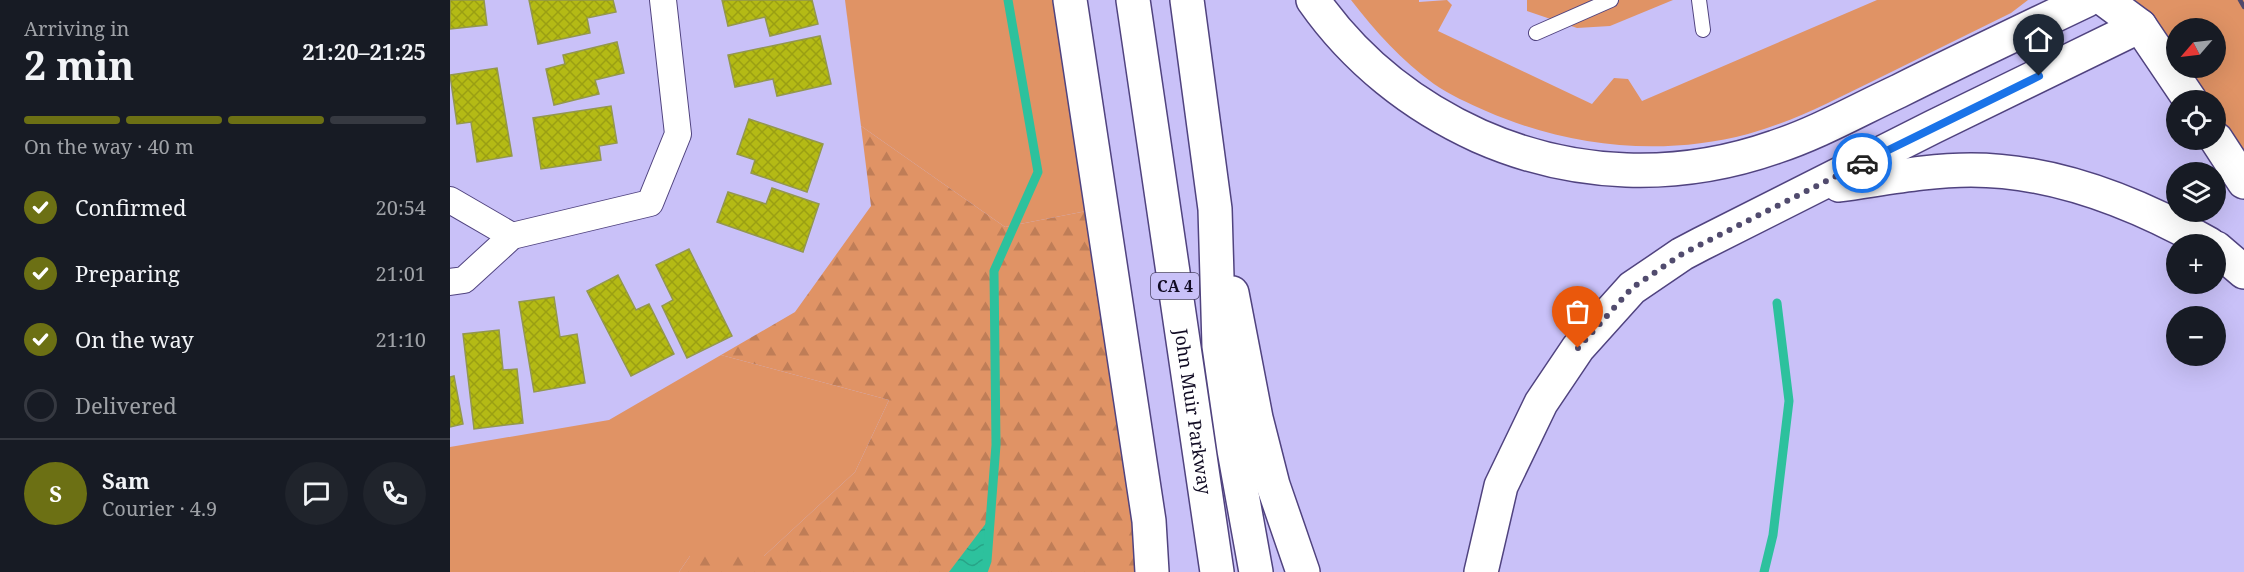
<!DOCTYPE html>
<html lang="en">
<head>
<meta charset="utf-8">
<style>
	:root { --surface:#171b24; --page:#20242c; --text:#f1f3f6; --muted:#9ea1a6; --line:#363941; --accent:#6c7014 }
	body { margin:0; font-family:"Noto Serif",serif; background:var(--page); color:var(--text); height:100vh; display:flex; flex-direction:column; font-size:22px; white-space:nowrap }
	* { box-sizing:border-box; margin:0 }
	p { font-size:20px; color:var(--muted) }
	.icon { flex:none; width:33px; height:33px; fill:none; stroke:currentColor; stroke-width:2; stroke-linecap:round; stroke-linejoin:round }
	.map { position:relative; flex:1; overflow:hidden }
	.panel { display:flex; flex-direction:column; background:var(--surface); width:450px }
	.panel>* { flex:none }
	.needle { width:39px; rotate:242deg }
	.fabs { position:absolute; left:1716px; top:18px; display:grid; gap:12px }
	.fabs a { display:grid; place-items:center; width:60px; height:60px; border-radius:50%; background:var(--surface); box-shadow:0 6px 24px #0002; font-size:30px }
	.pin { position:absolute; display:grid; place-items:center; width:51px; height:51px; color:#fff; margin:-62px -26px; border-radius:50% 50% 50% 0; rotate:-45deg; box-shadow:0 0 6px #0007 }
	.pin .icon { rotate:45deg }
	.courier { position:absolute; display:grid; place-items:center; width:60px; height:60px; margin:-30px; border:4px solid #1a73e8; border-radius:50%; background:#fff; color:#222; box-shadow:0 2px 8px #0007 }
	.head em { font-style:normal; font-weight:700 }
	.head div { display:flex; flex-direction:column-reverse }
	.head { display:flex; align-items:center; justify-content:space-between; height:102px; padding:0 24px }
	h1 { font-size:39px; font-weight:700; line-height:45px }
	.bar { display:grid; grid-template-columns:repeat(4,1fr); gap:9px 6px; align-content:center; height:72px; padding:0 24px }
	.bar i { height:8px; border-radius:4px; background:var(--line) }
	.bar .on { background:var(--accent) }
	.bar p { grid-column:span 4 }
	.line { display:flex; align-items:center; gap:15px; padding:0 24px; border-top:2px solid var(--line) }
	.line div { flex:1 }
	.round { display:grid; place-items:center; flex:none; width:63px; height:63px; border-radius:32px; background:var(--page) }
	ol { padding:0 24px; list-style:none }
	li { display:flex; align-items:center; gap:18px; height:66px }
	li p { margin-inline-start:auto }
	li .icon { padding:6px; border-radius:50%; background:var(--accent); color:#fff; stroke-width:4 }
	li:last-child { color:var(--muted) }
	li i { width:33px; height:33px; border:3px solid var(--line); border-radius:50% }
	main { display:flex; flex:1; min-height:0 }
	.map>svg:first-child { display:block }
	.green { fill:#e09365; fill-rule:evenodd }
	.forest { fill:url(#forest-firs) }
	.water { fill:url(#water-waves) }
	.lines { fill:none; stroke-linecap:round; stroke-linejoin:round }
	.stream { stroke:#2dc19d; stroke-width:9 }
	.building { fill:url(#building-cross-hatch); stroke:#93974e; stroke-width:1.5 }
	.lane-casing { stroke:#50437f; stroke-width:16 }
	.street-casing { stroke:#50437f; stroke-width:28 }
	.secondary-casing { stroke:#50437f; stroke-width:36 }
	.highway-casing { stroke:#50437f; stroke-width:36 }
	.lane { stroke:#fff; stroke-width:14 }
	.street { stroke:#fff; stroke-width:26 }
	.secondary { stroke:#fff; stroke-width:33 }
	.highway { stroke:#fff; stroke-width:33 }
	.rail { stroke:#50496c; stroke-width:4.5 }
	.done { stroke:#514b6e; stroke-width:6; stroke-dasharray:0 10.8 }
	.route { stroke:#1a73e8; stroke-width:8 }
	.labels { text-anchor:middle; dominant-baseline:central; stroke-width:5; stroke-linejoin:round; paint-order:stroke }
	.shield { fill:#c9c1f8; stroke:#484263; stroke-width:1.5 }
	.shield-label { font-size:16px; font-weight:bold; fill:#110b23 }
	.street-label { font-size:18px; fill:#110b23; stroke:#c9c1f8 }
</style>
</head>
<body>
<main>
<section class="panel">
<div class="head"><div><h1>2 min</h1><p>Arriving in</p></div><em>21:20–21:25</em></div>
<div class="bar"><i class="on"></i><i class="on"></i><i class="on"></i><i></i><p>On the way · 40 m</p></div>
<ol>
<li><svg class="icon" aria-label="check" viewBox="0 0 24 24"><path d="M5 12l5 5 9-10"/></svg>Confirmed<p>20:54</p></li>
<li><svg class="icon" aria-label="check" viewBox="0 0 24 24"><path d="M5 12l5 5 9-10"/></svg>Preparing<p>21:01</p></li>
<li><svg class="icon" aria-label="check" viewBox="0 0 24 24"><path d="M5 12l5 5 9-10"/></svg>On the way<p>21:10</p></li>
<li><i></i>Delivered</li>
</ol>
<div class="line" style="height:108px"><b class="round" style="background:var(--accent);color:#fff">S</b><div><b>Sam</b><p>Courier · 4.9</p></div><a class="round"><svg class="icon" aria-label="chat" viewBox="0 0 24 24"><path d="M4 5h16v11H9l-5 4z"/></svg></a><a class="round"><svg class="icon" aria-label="phone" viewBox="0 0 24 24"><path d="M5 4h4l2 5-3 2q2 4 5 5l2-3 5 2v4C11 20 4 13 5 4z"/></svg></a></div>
</section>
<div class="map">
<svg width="1794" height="572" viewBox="0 0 1794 572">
	<defs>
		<pattern id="forest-firs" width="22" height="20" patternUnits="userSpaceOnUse" patternTransform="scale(1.5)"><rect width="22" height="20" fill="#e09365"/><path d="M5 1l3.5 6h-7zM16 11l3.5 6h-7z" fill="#bf7d57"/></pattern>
		<pattern id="water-waves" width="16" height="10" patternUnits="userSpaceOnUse" patternTransform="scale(1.5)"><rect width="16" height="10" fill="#2dc19d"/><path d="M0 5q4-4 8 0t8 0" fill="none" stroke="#27a487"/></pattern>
		<pattern id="building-cross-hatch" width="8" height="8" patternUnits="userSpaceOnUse" patternTransform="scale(1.5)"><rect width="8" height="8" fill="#b4ba15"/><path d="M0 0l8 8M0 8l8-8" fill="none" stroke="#9a9f13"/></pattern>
	</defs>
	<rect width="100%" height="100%" fill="#c9c1f8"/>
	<g class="green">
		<polygon points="395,0 620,0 652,208 555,227 411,126"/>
		<path d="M901,0H969V2L997,0L1002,5L988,31L1142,104L1164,78L1178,79L1192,101L1427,0H1578L1561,13C1515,36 1469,58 1423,81C1382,101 1342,122 1298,134C1211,157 1118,147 1036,111C1018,103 1000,95 984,84C952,61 925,31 901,0Z"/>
		<polygon points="1077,0 1223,0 1160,26 1127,28 1077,11"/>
		<path d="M1685,0H1794V182L1766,139V100H1740L1690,26ZM1726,28H1766V68H1726Z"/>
		<polygon points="271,355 439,400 405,472 314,556 240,556 229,572 0,572 0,447 159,420"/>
	</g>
	<polygon class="forest" points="411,126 555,227 652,208 684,421 684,572 229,572 240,556 314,556 405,472 439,400 271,355 345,312 421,206"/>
	<polygon class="water" points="540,518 537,561 533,572 499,572"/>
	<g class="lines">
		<g class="stream">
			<polyline points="533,572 537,561 546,445 544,271 588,172 558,0"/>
			<polyline points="1314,572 1323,535 1339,401 1327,303"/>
		</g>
	</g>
	<g class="building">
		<polygon points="0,0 34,0 37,25 0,29"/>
		<polygon points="79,0 163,0 166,12 137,18 140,33 88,44"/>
		<polygon points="272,0 362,0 368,24 320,36 315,17 278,26"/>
		<polygon points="370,36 381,84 327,96 323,79 285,87 278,55"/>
		<polygon points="167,42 174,73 145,80 149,94 104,105 96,69 115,64 113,55"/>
		<polygon points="47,68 62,156 27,162 21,122 7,124 0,75"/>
		<polygon points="161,106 167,143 149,146 151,160 91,169 83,118"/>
		<polygon points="299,119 373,144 357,192 301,173 305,160 287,154"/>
		<polygon points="322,188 369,204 353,252 267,222 278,192 316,204"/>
		<polygon points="239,249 282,336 237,358 212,306 223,300 206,265"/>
		<polygon points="168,275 186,310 199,304 224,354 181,376 137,291"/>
		<polygon points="104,297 110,337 127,334 135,383 84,392 69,302"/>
		<polygon points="49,330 53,370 67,369 73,423 24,429 13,334"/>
		<polygon points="4,376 13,424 0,427 0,377"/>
	</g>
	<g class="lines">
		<defs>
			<g id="lane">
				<polyline points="1249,0 1253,30"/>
				<polyline points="1086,33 1161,0"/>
			</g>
			<g id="street">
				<polyline points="0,200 62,236"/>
				<polyline points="0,282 14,280 62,236 200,203 228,134 213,0"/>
			</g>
			<g id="secondary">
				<polyline points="1655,0 1690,26 1740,100"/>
				<polyline points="1766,139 1794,182"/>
			</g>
			<g id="highway">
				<polyline points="620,0 699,521 702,572"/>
				<path id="s1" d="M683,0L767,572"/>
				<polyline points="737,0 765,209 769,346 784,450 806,572"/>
				<path d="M863,0C905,60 963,106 1029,136C1124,178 1228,181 1325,147C1368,133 1408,110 1449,91C1511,60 1574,30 1637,0"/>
				<path d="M1389,185C1433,179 1478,170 1521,170C1606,170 1687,203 1759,244"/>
				<polyline points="1766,248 1794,272"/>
				<polyline points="782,293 806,418 823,485 853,572"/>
				<polyline points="1031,572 1051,486 1091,403 1128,348 1182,288 1232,254 1251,244 1483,127 1690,26"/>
			</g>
		</defs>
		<use href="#lane" class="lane-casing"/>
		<use href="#street" class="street-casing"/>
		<use href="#secondary" class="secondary-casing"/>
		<use href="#highway" class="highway-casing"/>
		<use href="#lane" class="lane"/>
		<use href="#street" class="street"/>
		<use href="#secondary" class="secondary"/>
		<use href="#highway" class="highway"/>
		<polyline class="rail" points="1790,0 1794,7"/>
	</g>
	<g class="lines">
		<polyline class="done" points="1128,348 1182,288 1232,254 1412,163"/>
		<polyline class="route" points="1412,163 1589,76"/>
	</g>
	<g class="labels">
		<rect class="shield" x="701" y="273" width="48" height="26" rx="4.5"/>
		<g class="shield-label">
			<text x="725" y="286">CA 4</text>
		</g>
		<g class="street-label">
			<text stroke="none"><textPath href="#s1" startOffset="416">John Muir Parkway</textPath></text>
		</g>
	</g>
</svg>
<div class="fabs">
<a><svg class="needle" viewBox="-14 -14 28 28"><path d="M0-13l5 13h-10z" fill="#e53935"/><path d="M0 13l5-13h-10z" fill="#9ea1a6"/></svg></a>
<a><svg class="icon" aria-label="locate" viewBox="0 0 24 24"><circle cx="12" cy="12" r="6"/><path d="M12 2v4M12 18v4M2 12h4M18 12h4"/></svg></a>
<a><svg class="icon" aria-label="layers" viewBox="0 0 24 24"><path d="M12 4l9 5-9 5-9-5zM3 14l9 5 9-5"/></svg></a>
<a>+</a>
<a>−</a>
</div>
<div class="pin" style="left:1128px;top:348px;background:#ea580c"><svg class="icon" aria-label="bag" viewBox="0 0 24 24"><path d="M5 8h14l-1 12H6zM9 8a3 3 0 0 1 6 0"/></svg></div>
<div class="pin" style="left:1589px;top:76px;background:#1f2937"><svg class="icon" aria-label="home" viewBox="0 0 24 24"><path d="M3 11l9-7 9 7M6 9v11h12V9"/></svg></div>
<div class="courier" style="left:1412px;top:163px"><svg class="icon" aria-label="car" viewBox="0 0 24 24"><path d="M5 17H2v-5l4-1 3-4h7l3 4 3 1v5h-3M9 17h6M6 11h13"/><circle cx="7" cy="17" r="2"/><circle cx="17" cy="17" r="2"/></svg></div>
</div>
</main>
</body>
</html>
